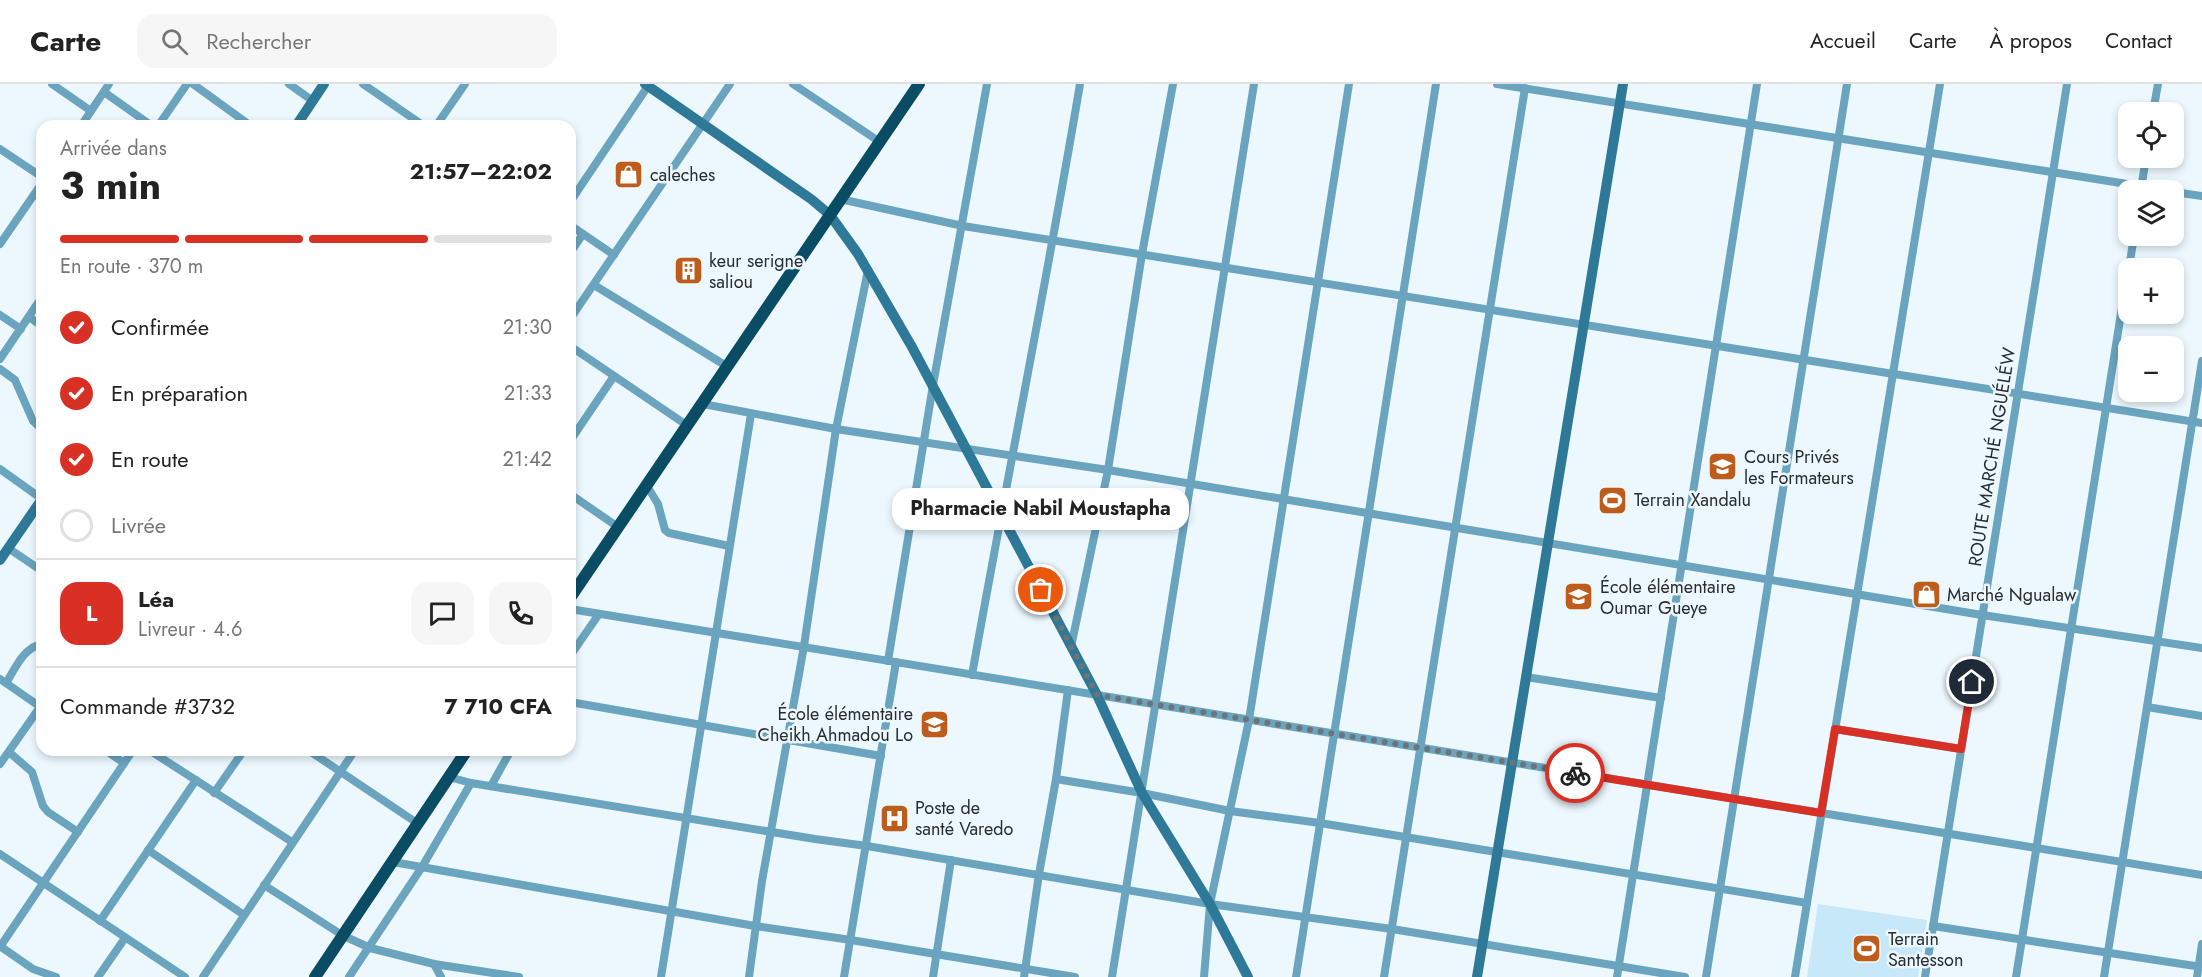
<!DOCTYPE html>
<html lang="fr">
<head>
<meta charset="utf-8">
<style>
	:root { --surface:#fff; --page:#f6f6f6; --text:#222; --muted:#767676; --line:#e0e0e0; --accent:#d93025 }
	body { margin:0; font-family:Jost,sans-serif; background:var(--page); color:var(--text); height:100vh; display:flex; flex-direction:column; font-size:22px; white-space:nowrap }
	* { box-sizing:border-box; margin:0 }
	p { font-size:20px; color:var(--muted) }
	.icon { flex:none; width:33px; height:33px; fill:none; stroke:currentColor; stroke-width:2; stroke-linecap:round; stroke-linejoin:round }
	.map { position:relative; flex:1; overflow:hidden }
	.side { position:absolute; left:36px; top:36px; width:540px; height:636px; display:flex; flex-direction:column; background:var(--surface); border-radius:18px; box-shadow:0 3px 9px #0003 }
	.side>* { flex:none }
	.fabs { position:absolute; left:2118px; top:18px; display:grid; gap:12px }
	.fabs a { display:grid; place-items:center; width:66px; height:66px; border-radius:12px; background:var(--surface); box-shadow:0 3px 9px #0003; font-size:30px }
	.pin { position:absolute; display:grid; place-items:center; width:51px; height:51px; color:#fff; margin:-26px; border:3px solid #fff; border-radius:50%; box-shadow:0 2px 6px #0007 }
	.courier { position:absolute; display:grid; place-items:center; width:60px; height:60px; margin:-30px; border:4px solid #d93025; border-radius:50%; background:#fff; color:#222; box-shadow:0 2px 8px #0007 }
	.bubble { position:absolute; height:42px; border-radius:18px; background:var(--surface); box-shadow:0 3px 9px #0003; font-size:20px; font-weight:700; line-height:42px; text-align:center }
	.headline em { font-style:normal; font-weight:700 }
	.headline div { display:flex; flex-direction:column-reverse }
	.headline { display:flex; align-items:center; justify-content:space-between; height:102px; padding:0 24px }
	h1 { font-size:39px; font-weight:700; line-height:45px }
	.bar { display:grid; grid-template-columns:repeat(4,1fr); gap:9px 6px; align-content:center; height:72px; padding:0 24px }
	.bar i { height:8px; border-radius:4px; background:var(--line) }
	.bar .selected { background:var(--accent) }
	.bar p { grid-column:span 4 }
	.line { display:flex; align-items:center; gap:15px; padding:0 24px; border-top:2px solid var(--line) }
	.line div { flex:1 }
	.round { display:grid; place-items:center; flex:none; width:63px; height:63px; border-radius:18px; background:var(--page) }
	ol { padding:0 24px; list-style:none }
	li { display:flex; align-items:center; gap:18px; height:66px }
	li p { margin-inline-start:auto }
	li .icon { padding:6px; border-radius:50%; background:var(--accent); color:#fff; stroke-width:4 }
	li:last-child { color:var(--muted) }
	li i { width:33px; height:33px; border:3px solid var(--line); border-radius:50% }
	header { display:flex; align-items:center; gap:36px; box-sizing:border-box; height:84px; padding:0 30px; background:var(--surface); border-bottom:2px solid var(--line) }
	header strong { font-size:28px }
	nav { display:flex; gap:33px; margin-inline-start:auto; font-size:21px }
	.search { width:420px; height:54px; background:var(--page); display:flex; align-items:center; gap:15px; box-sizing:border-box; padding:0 21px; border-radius:18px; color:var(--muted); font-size:22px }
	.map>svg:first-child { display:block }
	.pitch { fill:#c6e8f9 }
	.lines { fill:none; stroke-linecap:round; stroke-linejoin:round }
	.minor { stroke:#6aa4bf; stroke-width:8 }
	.secondary { stroke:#2e7998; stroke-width:10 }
	.trunk { stroke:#094c64; stroke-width:12 }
	.done { stroke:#6d7477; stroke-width:6; stroke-dasharray:0 10.8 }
	.route { stroke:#d93025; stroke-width:8 }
	.labels { text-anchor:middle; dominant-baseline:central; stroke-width:5; stroke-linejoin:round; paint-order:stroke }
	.poi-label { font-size:18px; fill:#282d2f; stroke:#ecf8fe; text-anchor:start }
	.street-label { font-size:18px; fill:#282d2f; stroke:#ecf8fe }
</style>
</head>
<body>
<header>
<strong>Carte</strong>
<div class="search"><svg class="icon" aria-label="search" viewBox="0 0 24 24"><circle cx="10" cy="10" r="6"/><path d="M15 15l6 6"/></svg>Rechercher</div>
<nav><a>Accueil</a><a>Carte</a><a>À propos</a><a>Contact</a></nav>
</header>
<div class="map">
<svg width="2202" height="893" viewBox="0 0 2202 893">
	<rect width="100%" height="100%" fill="#ecf8fe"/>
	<polygon class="pitch" points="1818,820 1927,836 1918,893 1807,893"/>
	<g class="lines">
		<g class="minor">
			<polyline points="52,0 91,27"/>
			<polyline points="193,0 251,42"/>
			<polyline points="289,0 313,17"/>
			<polyline points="363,0 424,42"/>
			<polyline points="793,0 880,58"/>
			<polyline points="1497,0 2165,106"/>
			<polyline points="104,8 152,42"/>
			<polyline points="2153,28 2158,0"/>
			<polyline points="81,42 109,0"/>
			<polyline points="158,42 187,0"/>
			<polyline points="436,42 465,0"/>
			<polyline points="0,65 42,93"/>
			<polyline points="2141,105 2146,74"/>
			<polyline points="2174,108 2202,112"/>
			<polyline points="840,115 963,142 2202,339"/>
			<polyline points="570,118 648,2"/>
			<polyline points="570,141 614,171"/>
			<polyline points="0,160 42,99"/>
			<polyline points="570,169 583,150"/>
			<polyline points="2129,184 2134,152"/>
			<polyline points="594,201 728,283"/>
			<polyline points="0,231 21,245"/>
			<polyline points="29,233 42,242"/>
			<polyline points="570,235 730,0"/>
			<polyline points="570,262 688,342"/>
			<polyline points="0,275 42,213"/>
			<polyline points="0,285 15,296 33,337 42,345"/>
			<polyline points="703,320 836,345 1108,386 1982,531 2202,564"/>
			<polyline points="570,357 614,292"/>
			<polyline points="0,385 42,415"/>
			<polyline points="647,402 658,420 665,446 669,449 729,462"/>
			<polyline points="570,410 618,443"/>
			<polyline points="8,464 42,487"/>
			<polyline points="570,525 2202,791"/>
			<polyline points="1071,563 1108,386 1142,170 1173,0"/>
			<polyline points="570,572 599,530"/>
			<polyline points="888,577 933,301 987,0"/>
			<path d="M972,591C1007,394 1047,197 1080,0"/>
			<polyline points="1526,593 1661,614"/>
			<polyline points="0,595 42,624"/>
			<path d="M6,599C15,585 24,563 42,560"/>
			<polyline points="570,618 881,672"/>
			<polyline points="2147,623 2202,632"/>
			<polyline points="1835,645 1961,665"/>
			<polyline points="105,666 124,679"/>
			<polyline points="149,666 292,758"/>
			<polyline points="308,666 417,739"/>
			<polyline points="9,668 32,688 43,722 48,728 78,748"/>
			<polyline points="0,680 40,623"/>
			<polyline points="449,693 471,699 815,755 867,762 1210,820 1392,845 1685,893"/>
			<polyline points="1056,695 1142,709 1230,727 1320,739 1807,819"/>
			<polyline points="491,702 511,666"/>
			<polyline points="214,709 244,666"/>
			<polyline points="148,766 244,831"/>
			<polyline points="0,770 185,893"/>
			<polyline points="393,778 755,842 851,856 1075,893"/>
			<polyline points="264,801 342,851 370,864 434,880 519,893"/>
			<polyline points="100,837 196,696"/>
			<polyline points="1933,842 2202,883"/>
			<polyline points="0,862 33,885 56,893"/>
			<polyline points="0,863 133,666"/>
			<polyline points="434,880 441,893"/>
			<polyline points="98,893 125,854"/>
			<polyline points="203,893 355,666"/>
			<polyline points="349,893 422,783 471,699"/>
			<polyline points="661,893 751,330"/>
			<polyline points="749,893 762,797 804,562 836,345 868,186"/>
			<polyline points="844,893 896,578"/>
			<polyline points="933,893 951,776"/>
			<polyline points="1024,893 1039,790 1056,695 1068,606"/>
			<polyline points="1112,893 1254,0"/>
			<polyline points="1204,893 1210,820 1249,636 1349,0"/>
			<polyline points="1296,893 1436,0"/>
			<polyline points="1384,893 1525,4"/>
			<polyline points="1617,893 1757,0"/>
			<polyline points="1706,893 1847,0"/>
			<polyline points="1795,893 1940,0"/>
			<polyline points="1925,893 2067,0"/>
			<polyline points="2016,893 2128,185"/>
			<polyline points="2104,893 2202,277"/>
			<polyline points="2197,893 2202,860"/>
		</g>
		<g class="secondary">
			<polyline points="645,0 811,115 830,131 858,170 912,263 1097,611 1142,709 1210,820 1248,893"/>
			<polyline points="296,42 324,0"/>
			<polyline points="0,476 42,415"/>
			<polyline points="1477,893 1623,0"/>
		</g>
		<g class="trunk">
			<polyline points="570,514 919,0"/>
			<polyline points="315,893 467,666"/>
		</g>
	</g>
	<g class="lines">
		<polyline class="done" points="1041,506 1097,611 1575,689"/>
		<polyline class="route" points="1575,689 1821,729 1835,645 1961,665 1972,598"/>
	</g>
	<defs>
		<symbol id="shop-square" viewBox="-11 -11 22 22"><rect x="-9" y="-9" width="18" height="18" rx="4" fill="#bd5c1b" stroke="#ecf8fe"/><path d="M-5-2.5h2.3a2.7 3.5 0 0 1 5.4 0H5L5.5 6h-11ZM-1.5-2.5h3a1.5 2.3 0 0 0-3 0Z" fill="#fff"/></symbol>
		<symbol id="building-square" viewBox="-11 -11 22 22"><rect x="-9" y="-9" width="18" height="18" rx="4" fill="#bd5c1b" stroke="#ecf8fe"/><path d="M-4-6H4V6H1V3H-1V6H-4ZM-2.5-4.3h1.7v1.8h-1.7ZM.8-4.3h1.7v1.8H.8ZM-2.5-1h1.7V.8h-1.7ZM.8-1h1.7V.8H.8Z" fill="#fff"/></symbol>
		<symbol id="school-square" viewBox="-11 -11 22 22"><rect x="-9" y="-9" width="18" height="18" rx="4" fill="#bd5c1b" stroke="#ecf8fe"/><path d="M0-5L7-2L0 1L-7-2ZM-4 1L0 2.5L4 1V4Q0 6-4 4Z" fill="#fff"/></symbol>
		<symbol id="stadium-square" viewBox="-11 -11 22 22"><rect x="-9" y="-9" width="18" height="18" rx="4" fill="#bd5c1b" stroke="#ecf8fe"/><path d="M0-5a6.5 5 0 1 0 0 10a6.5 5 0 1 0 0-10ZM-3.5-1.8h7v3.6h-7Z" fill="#fff"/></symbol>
		<symbol id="hospital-square" viewBox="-11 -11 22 22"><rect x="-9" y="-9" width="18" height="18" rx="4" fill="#bd5c1b" stroke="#ecf8fe"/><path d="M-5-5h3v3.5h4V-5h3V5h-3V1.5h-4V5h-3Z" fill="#fff"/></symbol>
	</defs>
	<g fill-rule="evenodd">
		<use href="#shop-square" x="612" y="74" width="33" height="33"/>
		<use href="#building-square" x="672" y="170" width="33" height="33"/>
		<use href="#school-square" x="1706" y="366" width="33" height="33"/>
		<use href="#stadium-square" x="1596" y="400" width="33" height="33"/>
		<use href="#shop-square" x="1910" y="494" width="33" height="33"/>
		<use href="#school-square" x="1562" y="496" width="33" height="33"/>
		<use href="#school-square" x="918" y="624" width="33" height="33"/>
		<use href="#hospital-square" x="878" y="718" width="33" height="33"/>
		<use href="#stadium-square" x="1850" y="848" width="33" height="33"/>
	</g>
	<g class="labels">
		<g class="poi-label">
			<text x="650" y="91">caleches</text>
			<text x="709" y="177">keur serigne<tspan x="709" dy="21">saliou</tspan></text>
			<text x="1744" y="373">Cours Privés<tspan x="1744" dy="21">les Formateurs</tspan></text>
			<text x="1634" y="416">Terrain Xandalu</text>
			<text x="1600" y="503">École élémentaire<tspan x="1600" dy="21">Oumar Gueye</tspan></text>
			<text x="1947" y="511">Marché Ngualaw</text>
			<text x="913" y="630" text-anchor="end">École élémentaire<tspan x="913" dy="21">Cheikh Ahmadou Lo</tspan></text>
			<text x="915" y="724">Poste de<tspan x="915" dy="21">santé Varedo</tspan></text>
			<text x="1888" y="855">Terrain<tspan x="1888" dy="21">Santesson</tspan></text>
		</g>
		<g class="street-label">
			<text transform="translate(1992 373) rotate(-81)">ROUTE MARCHÉ NGUÉLÉW</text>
		</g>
	</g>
</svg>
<div class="fabs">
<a><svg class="icon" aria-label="locate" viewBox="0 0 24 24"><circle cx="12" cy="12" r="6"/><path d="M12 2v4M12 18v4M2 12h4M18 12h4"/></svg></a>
<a><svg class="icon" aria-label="layers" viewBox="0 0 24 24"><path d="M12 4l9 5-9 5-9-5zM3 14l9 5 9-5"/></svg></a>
<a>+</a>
<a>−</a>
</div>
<div class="pin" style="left:1041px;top:506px;background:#ea580c"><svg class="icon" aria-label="bag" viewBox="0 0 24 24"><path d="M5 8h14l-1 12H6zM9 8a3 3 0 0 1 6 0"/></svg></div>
<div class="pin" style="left:1972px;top:598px;background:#1f2937"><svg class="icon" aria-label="home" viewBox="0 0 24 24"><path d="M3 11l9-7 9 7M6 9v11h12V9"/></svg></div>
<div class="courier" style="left:1575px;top:689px"><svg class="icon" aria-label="bike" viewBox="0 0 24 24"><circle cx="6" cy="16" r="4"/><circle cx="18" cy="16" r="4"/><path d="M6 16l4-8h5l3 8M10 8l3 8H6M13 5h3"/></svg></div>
<div class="bubble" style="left:892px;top:404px;width:297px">Pharmacie Nabil Moustapha</div>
<section class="side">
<div class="headline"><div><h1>3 min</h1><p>Arrivée dans</p></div><em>21:57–22:02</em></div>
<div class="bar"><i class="selected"></i><i class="selected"></i><i class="selected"></i><i></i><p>En route · 370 m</p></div>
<ol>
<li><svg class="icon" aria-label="check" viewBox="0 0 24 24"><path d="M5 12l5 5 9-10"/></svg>Confirmée<p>21:30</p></li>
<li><svg class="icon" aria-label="check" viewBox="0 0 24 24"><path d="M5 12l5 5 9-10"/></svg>En préparation<p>21:33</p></li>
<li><svg class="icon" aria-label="check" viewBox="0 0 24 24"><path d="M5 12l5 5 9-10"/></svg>En route<p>21:42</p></li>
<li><i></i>Livrée</li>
</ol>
<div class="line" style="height:108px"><b class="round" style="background:var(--accent);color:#fff">L</b><div><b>Léa</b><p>Livreur · 4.6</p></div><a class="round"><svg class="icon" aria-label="chat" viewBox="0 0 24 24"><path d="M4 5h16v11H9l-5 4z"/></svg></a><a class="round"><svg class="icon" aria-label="phone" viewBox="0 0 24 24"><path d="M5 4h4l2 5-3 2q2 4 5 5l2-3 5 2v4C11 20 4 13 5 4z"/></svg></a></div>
<div class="line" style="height:78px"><div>Commande #3732</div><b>7 710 CFA</b></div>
</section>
</div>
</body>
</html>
